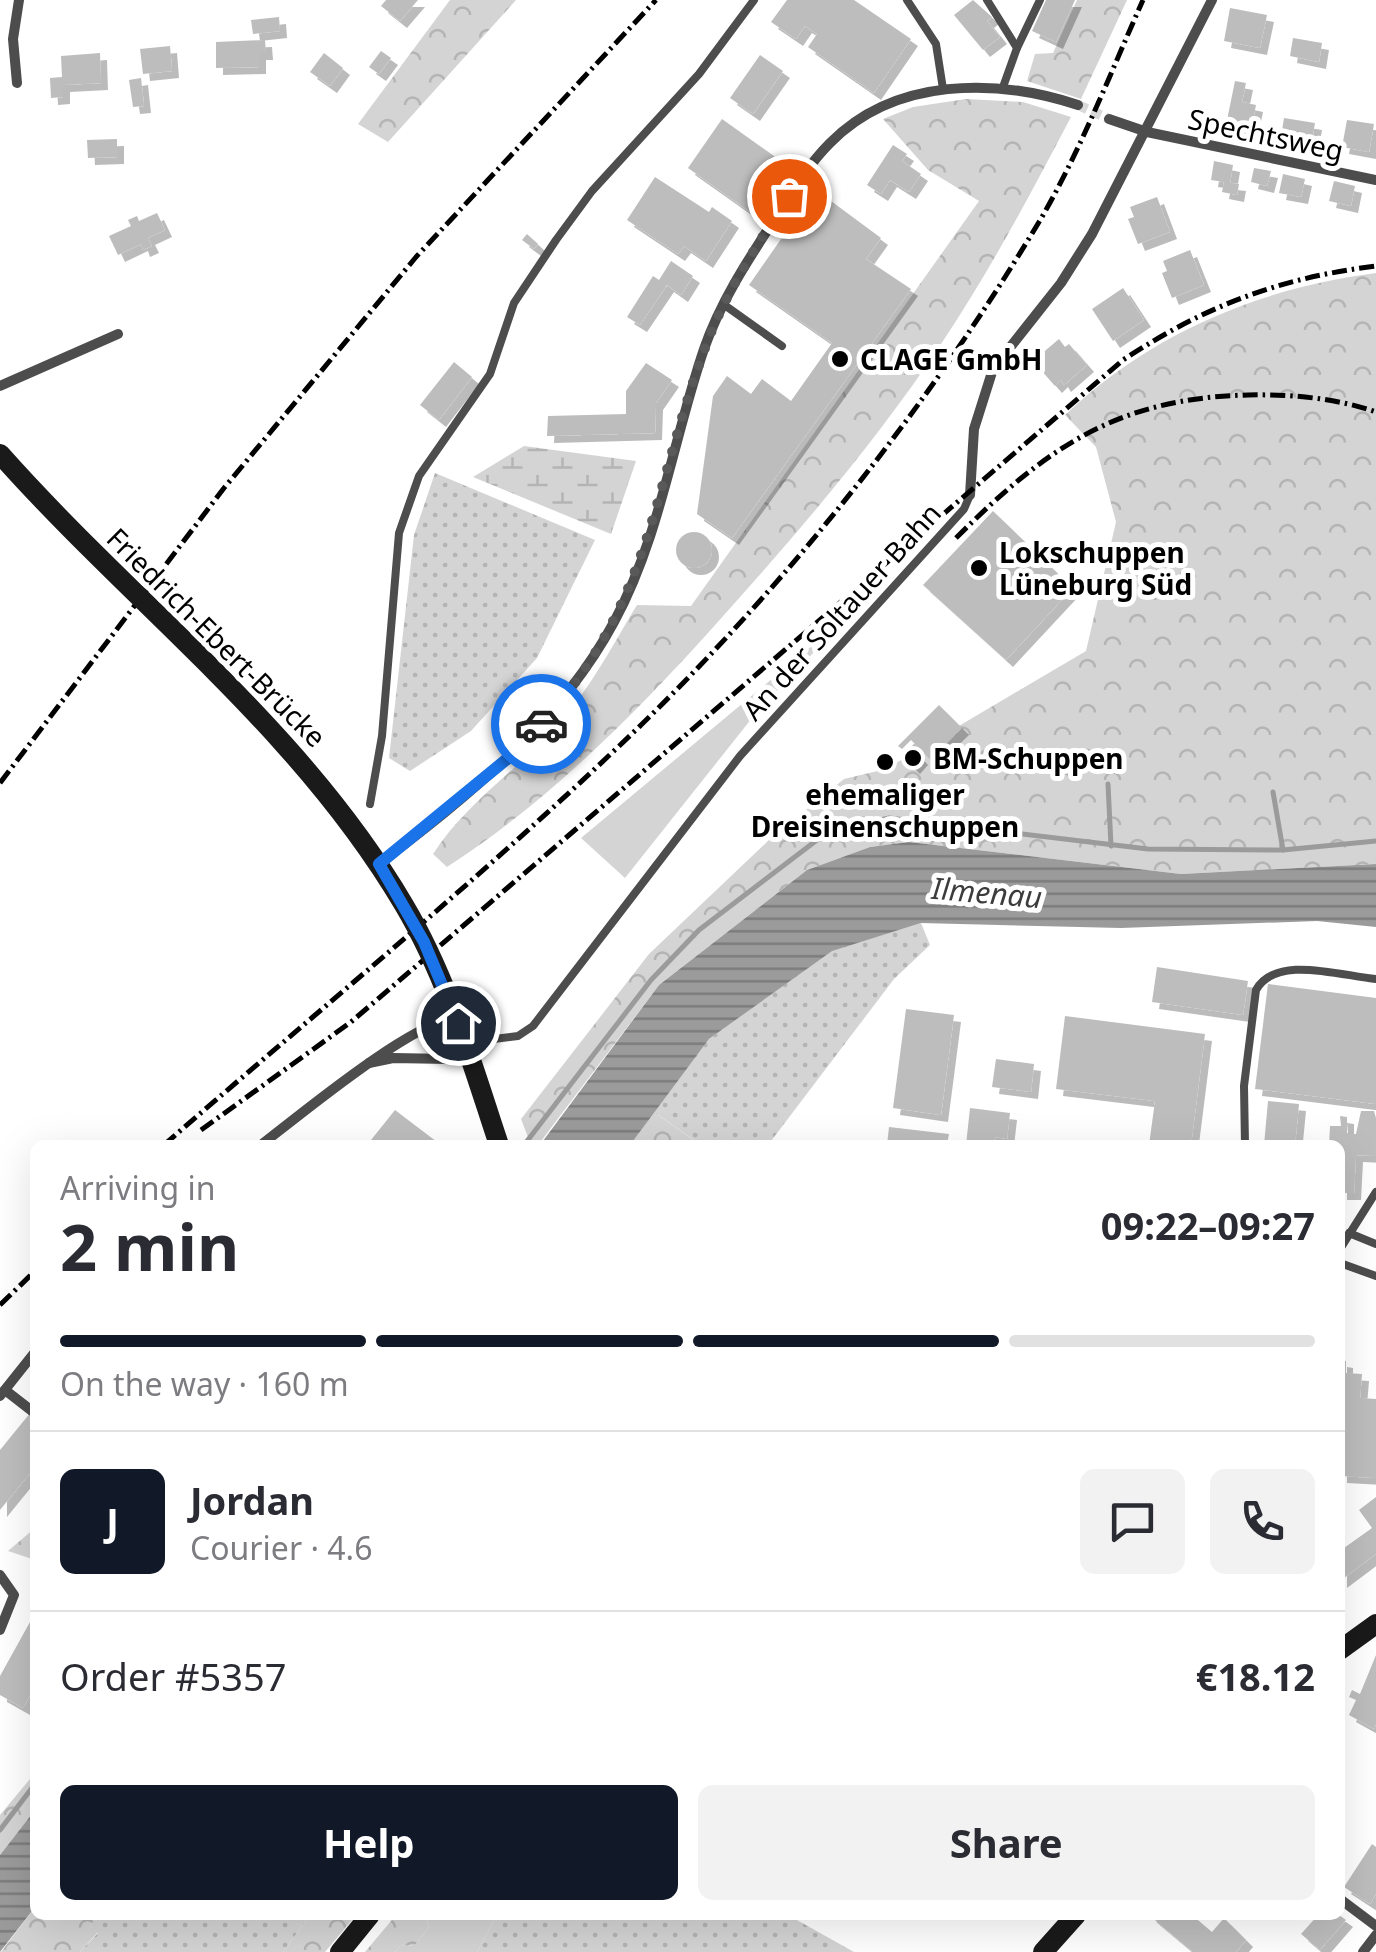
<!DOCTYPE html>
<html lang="en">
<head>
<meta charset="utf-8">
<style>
	:root { --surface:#fff; --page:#f2f2f3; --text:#2b2b33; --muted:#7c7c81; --line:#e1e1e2; --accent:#111827 }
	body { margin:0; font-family:"Noto Sans",sans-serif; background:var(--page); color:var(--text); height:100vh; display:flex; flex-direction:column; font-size:38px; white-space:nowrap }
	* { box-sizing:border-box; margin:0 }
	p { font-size:32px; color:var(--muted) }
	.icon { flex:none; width:55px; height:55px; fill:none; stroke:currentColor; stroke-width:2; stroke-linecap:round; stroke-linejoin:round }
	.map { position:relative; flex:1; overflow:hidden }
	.drawer { position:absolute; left:30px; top:1140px; width:1315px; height:780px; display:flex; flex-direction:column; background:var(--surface); border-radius:15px; box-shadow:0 10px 40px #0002 }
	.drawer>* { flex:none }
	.pin { position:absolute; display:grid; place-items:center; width:85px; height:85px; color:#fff; margin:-42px; border:5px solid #fff; border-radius:50%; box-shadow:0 2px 10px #0007 }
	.courier { position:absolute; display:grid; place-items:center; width:100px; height:100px; margin:-50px; border:8px solid #1a73e8; border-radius:50%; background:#fff; color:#222; box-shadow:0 2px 12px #0007 }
	.summary em { font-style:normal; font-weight:700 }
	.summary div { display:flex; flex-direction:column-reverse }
	.summary { display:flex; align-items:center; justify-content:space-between; height:170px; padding:0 30px }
	h1 { font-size:65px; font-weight:700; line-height:75px }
	.bar { display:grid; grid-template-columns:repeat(4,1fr); gap:15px 10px; align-content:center; height:120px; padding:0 30px }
	.bar i { height:12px; border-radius:8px; background:var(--line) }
	.bar .on { background:var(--accent) }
	.bar p { grid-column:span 4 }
	.line { display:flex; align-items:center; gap:25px; padding:0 30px; border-top:2px solid var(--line) }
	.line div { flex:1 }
	.round { display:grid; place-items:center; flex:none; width:105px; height:105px; border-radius:15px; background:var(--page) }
	.action { display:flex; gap:20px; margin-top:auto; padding:20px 30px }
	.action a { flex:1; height:115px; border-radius:15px; background:var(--accent); color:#fff; font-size:40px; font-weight:700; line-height:115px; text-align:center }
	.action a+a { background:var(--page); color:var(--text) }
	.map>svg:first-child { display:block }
	.grass { fill:#d4d4d4 }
	.forest { fill:url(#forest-crowns) }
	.wetland { fill:url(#wetland-marsh) }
	.garden { fill:url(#garden-dots) }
	.water { fill:url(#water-rules) }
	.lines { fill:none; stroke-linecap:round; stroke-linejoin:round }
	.stream { stroke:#9b9b9b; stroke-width:5 }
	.building { fill:#bdbdbd; filter:url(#shadow) }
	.street-tunnel { stroke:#d9d9d9; stroke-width:10; stroke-dasharray:10 5; stroke-linecap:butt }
	.lane { stroke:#4d4d4d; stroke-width:8 }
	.street { stroke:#4d4d4d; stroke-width:10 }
	.secondary { stroke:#1a1a1a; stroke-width:20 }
	.rail { stroke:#000; stroke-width:5; stroke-dasharray:15 5 2.5 5; stroke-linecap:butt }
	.secondary-bridge { stroke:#1a1a1a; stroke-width:20 }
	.done { stroke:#595959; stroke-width:10; stroke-dasharray:0 18 }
	.route { stroke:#1a73e8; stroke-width:12 }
	.poi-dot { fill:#000; stroke:#fff; stroke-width:4 }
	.labels { text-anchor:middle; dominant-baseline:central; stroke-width:10; stroke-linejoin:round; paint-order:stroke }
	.street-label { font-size:28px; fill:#000; stroke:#fff }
	.poi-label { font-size:28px; font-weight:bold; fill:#000; stroke:#fff; text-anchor:start }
	.water-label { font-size:30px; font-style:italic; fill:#3c3c3c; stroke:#fff }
</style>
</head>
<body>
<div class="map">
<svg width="1376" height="1952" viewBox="0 0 1376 1952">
	<defs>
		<pattern id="forest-crowns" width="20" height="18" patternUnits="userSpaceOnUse" patternTransform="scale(2.5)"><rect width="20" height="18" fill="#d4d4d4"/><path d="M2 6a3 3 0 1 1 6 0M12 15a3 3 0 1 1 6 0" fill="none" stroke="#b4b4b4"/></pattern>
		<pattern id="wetland-marsh" width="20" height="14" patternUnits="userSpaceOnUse" patternTransform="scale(2.5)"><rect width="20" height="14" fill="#d4d4d4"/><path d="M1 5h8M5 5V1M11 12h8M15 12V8" fill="none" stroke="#b4b4b4"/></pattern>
		<pattern id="garden-dots" width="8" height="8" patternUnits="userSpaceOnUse" patternTransform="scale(2.5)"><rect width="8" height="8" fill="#d4d4d4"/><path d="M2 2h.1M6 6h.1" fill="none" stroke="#b4b4b4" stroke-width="1.8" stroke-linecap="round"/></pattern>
		<pattern id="water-rules" width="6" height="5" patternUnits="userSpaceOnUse" patternTransform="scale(2.5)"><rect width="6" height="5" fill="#9b9b9b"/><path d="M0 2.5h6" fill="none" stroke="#7c7c7c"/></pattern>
		<filter id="shadow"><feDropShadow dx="7" dy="7" stdDeviation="0" flood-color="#0004"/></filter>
	</defs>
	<rect width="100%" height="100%" fill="#fff"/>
	<g class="grass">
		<polygon points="850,614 756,713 625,878 581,838"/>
		<polygon points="425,1915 497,1915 477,1952 395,1952 400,1946 415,1945 429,1927"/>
	</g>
	<g class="forest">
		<polygon points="450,0 516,0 388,142 358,124"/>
		<polygon points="1077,0 1127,0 1081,99 1027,81 1035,54 1053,53"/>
		<path d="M966,99L1023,102L1071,117C1031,193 991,269 943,341C876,442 797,534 716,624C635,714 549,801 447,867L433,854C464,806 511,774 551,733C586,696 611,648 637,605L691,606L979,201L928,170L883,119L913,107Z"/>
		<path d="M1376,273V864L1181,874L909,842L870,847L807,870L659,985L538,1145H531L521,1119L649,954L769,840L844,779L886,769L1086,651L1116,522L1096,447L1065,415C1151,333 1260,288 1376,273Z"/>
		<polygon points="654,1112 695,1141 692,1145 630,1145"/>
		<polygon points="35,1528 35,1560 8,1551"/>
		<polygon points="35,1773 35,1810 0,1855 0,1815"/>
		<polygon points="35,1907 35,1915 99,1915 90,1926 98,1932 80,1952 1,1952"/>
		<polygon points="310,1915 356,1915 325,1952 283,1952"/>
		<polygon points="396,1915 425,1915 429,1927 415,1945 400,1946 395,1952 365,1952"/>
	</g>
	<polygon class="wetland" points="524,446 636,461 611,534 473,477"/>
	<g class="garden">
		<polygon points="435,473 595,540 537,658 471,731 410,771 389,758 414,535"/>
		<polygon points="921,923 930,945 894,979 768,1145 692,1145 694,1140 654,1112 709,1039 832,950"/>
		<polygon points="99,1915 310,1915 283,1952 80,1952 98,1933 90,1926"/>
		<polygon points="497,1915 788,1915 854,1952 477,1952"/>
	</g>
	<g class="water">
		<polygon points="909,842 1181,874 1376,864 1376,927 1317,921 1121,928 921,923 832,951 709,1039 630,1145 540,1145 659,985 807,870 870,847"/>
		<polygon points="35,1810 35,1907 0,1952 0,1855"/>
	</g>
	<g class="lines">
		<g class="stream">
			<polyline points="1108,784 1111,846"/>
			<polyline points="1273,792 1283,850"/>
			<polyline points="524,1145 651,980 699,930 817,840 838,830 889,818 1148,849 1283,850 1376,841"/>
			<polyline points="0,1830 35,1784"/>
		</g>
	</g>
	<g class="building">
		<polygon points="386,0 418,0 400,21 381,6"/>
		<polygon points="787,0 854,0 911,39 874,93 808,47 817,34 805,26 796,39 771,22"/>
		<polygon points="973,0 992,17 987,21 1000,37 983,50 954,15"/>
		<polygon points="1046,0 1075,0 1056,42 1032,31"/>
		<polygon points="1230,8 1267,15 1260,48 1224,41"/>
		<polygon points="279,17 280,31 253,34 251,20"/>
		<polygon points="1293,38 1322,43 1319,62 1290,56"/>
		<polygon points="265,40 266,53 259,53 259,67 216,68 216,42"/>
		<polygon points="170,46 172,71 143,74 140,49"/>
		<polygon points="381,51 391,58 379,74 369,67"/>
		<polygon points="100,53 101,83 63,85 63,97 51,98 50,78 62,77 61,56"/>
		<polygon points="324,53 343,68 330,86 310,72"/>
		<polygon points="760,55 783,71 753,114 730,98"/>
		<polygon points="141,78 144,106 133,107 129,80"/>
		<polygon points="1235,81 1246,83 1242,102 1256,105 1251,130 1226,125"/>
		<polygon points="1284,118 1315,123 1312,140 1281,137"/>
		<polygon points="722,119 788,166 753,214 688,168"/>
		<polygon points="1347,120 1374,124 1369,152 1342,147"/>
		<polygon points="117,139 117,157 88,158 87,140"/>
		<polygon points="893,145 907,154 902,161 921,174 909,192 890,180 881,194 867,185"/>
		<polygon points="1214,161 1233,165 1230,183 1239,184 1237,195 1222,192 1224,182 1211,180"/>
		<polygon points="1254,168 1271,171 1267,186 1251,182"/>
		<polygon points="1283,174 1305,179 1301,197 1279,193"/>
		<polygon points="655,177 709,212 712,207 732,221 706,261 684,246 678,254 627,220"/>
		<polygon points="1334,181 1355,186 1351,206 1329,201"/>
		<polygon points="1157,197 1170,232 1138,244 1128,219 1134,217 1130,207"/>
		<polygon points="831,201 881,238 866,259 911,289 732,538 697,514 713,396 727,376 751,394 762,379 791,401 832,343 749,285 795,219 810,230"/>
		<polygon points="157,213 165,230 148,238 152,246 143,250 141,244 118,255 109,236 131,226 128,220 137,216 139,221"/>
		<polygon points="527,234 538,244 534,249 522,240"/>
		<polygon points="1190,250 1204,285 1172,298 1162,273 1167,271 1163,261"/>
		<polygon points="671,261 693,276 681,295 667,285 640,325 627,317 653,276 659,280"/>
		<polygon points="1123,288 1144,320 1113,341 1092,309"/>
		<polygon points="1059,339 1065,347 1069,344 1087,365 1064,385 1061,380 1055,386 1033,361"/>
		<polygon points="454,362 472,377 439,420 420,405"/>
		<polygon points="646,363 672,380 656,403 655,433 547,436 548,416 626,414 626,391"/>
		<polygon points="993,511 1073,588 1006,660 923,585"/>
		<circle cx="694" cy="550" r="18"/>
		<polygon points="939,705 962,728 930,759 911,740 902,749 898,746"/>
		<polygon points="913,749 921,758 913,767 904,758"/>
		<polygon points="1157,967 1248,981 1243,1015 1152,1002"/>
		<polygon points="1268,984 1376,998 1376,1104 1255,1089"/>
		<polygon points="906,1009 954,1015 941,1115 893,1108"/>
		<polygon points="1065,1016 1205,1034 1191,1145 1149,1145 1155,1101 1056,1089"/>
		<polygon points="996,1059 1034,1064 1031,1092 992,1087"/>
		<polygon points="1268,1101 1299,1104 1295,1145 1264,1145"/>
		<polygon points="970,1108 1010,1113 1007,1139 995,1137 993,1145 966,1145"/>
		<polygon points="395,1110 441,1145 367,1145"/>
		<polygon points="1361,1111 1374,1111 1376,1118 1376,1156 1356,1155 1354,1193 1340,1193 1340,1145 1329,1145 1330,1126 1341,1126 1340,1116 1347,1117 1347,1134 1356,1134"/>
		<polygon points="889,1127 949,1134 947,1145 887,1145"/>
		<polygon points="1340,1360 1346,1361 1346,1373 1362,1374 1360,1398 1376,1399 1376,1478 1340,1476"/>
		<polygon points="35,1407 35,1467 0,1510 0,1450"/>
		<polygon points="1376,1497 1376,1554 1340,1581 1340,1543 1344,1548 1372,1528 1359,1510"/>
		<polygon points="35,1613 31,1671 35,1686 23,1708 0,1695 0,1676"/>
		<polygon points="1376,1655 1376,1724 1374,1729 1349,1715 1356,1700 1349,1697 1352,1690 1360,1694"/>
		<polygon points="1372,1844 1376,1847 1376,1894 1370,1904 1344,1887"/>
		<polygon points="1149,1915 1192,1915 1212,1932 1224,1918 1246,1940 1236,1952 1193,1952"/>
		<polygon points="1318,1915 1339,1915 1346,1920 1320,1950 1301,1934"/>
	</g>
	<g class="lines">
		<polyline class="street-tunnel" points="1078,105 1109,119"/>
		<g class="lane">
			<polyline points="907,0 936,44 943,89"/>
			<polyline points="987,0 1017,48 1003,87"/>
			<polyline points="1017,48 1040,0"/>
			<polyline points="723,304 782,346"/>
			<polyline points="370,804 382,736 399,533 419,476 490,374 514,303 556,240 592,191 699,74 754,0"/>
			<polyline points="470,1042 518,1036 533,1026 740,756 964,509 970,495"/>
			<path d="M1245,1145L1244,1086L1256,990C1276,954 1341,976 1376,979"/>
			<polyline points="1349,1233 1376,1244"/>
			<polyline points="1340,1249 1376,1192"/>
			<polyline points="1340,1263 1376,1276"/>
		</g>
		<g class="street">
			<polyline points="17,83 13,39 19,0"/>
			<polyline points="1109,119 1147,132 1376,180"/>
			<polyline points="0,386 118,334"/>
			<polyline points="970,495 974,429 993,369 1061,283 1092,234 1212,0"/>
			<path d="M379,864C469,795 560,723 614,622C660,537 673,440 704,349C720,303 746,263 772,223C790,195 807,166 830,143C895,77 996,78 1078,105"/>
			<polyline points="369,1063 393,1058 449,1059 466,1043"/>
			<path d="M261,1145C291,1122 425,1011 455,1021"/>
			<polyline points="5,1390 32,1411"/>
			<polyline points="0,1396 35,1352"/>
			<polyline points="0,1575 14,1595 0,1630"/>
			<polyline points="1340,1899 1376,1926"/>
			<polyline points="1363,1952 1376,1935"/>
		</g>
		<g class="secondary">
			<polyline points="1340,1650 1376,1624"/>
			<polyline points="340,1952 370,1915"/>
			<polyline points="1043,1952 1076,1915"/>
		</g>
		<g class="rail">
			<path d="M956,538C1046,448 1117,398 1248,395C1290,394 1336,398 1376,412"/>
			<polyline points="0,783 224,488 416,257 656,0"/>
			<path d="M201,1130L351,1022L1123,360C1205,306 1279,278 1376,266"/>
			<path d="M164,1145C323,1006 489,872 641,725C793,577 930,404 1039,222C1080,152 1110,74 1143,0"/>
			<polyline points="0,1305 35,1271"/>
		</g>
		<path class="secondary-bridge" d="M0,454C135,606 299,727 404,905C448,979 472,1064 499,1145"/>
	</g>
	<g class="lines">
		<path class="done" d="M541,724C653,602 652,487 707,343C727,290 758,243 789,196"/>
		<polyline class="route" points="458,1023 424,942 379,864 518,750 541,724"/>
	</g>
	<g class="poi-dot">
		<circle cx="840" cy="359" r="10"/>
		<circle cx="979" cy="568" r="10"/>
		<circle cx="913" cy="758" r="10"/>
		<circle cx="885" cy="762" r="10"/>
	</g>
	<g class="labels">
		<g class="street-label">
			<text transform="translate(1266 134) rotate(12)">Spechtsweg</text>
			<text transform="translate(841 611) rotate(-48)">An der Soltauer Bahn</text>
			<text transform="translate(217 637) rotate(45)">Friedrich-Ebert-Brücke</text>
		</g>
		<g class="poi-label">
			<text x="860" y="359">CLAGE GmbH</text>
			<text x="999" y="552">Lokschuppen<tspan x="999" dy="32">Lüneburg Süd</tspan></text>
			<text x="933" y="758">BM-Schuppen</text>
			<text x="885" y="794" text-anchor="middle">ehemaliger<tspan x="885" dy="32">Dreisinenschuppen</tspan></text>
		</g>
		<g class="water-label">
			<text transform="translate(987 892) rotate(5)">Ilmenau</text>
		</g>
	</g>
</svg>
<div class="pin" style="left:789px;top:196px;background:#ea580c"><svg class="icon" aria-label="bag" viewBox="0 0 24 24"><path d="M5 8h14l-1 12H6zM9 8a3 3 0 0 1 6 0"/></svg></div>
<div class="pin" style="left:458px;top:1023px;background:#1f2937"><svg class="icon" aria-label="home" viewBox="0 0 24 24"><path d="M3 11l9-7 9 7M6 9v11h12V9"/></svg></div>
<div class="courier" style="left:541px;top:724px"><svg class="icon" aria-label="car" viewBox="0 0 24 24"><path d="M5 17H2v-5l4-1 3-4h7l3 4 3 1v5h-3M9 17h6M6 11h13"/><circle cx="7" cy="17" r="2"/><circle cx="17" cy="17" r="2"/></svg></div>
<section class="drawer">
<div class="summary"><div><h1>2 min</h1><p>Arriving in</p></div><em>09:22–09:27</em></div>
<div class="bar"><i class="on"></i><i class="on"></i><i class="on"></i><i></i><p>On the way · 160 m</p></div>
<div class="line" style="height:180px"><b class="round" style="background:var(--accent);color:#fff">J</b><div><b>Jordan</b><p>Courier · 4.6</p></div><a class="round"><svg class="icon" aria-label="chat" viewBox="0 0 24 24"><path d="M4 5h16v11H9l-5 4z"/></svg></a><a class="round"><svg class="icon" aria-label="phone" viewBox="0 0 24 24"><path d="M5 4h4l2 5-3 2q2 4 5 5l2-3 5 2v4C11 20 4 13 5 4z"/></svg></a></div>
<div class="line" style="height:130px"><div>Order #5357</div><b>€18.12</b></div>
<div class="action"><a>Help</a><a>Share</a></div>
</section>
</div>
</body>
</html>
